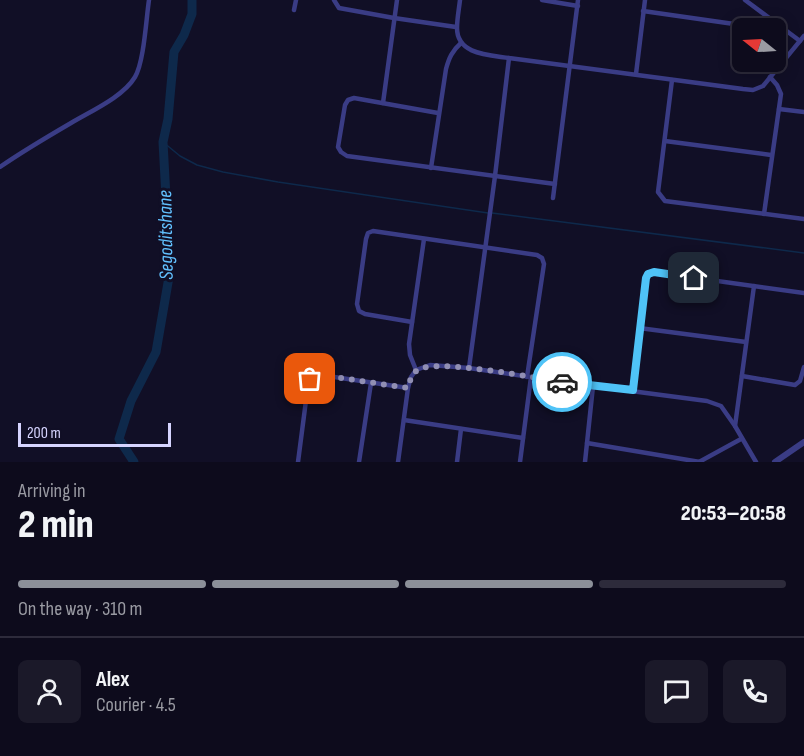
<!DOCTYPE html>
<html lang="en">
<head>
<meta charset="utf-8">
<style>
	:root { --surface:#0d0b1c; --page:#1b1929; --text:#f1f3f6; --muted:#9a9ba3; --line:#2d2b3b; --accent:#8c9099 }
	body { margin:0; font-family:"Sofia Sans Condensed",sans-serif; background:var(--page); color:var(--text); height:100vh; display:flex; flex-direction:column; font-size:22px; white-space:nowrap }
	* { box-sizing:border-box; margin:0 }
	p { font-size:20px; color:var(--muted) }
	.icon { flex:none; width:33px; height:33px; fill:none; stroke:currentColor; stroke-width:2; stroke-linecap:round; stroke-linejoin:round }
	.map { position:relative; height:462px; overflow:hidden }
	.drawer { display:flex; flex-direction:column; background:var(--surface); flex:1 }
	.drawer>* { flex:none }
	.needle { width:39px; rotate:288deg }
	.tools { position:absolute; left:732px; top:18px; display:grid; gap:12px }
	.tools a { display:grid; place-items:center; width:54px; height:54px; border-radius:9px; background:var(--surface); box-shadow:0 3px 15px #0003,0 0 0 2px var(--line); font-size:30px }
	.scale { position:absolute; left:18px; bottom:15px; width:153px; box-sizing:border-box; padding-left:6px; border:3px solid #d6d4ff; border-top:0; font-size:16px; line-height:21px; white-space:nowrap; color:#d6d4ff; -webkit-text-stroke:4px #110f26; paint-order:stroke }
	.pin { position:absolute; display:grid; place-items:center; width:51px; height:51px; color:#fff; margin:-26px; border-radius:12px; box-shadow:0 3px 9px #0006 }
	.courier { position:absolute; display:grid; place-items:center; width:60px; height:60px; margin:-30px; border:4px solid #4fc3f7; border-radius:50%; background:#fff; color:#222; box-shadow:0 2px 8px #0007 }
	.summary em { font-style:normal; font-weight:800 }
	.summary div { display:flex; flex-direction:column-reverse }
	.summary { display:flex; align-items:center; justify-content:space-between; height:102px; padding:0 18px }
	h1 { font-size:39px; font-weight:800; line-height:45px }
	.bar { display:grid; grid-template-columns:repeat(4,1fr); gap:9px 6px; align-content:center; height:72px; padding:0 18px }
	.bar i { height:8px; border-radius:4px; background:var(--line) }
	.bar .current { background:var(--accent) }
	.bar p { grid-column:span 4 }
	.line { display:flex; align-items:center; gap:15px; padding:0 18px; border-top:2px solid var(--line) }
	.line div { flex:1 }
	.round { display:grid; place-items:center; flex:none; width:63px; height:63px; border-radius:9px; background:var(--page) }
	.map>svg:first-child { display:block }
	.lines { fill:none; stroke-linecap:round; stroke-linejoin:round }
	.stream { stroke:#0e294b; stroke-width:1.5 }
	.river { stroke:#0e294b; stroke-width:9 }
	.minor { stroke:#3a3c85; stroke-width:4.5 }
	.tertiary { stroke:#3a3c85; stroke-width:6 }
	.done { stroke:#918fb3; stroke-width:6; stroke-dasharray:0 10.8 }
	.route { stroke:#4fc3f7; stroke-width:8 }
	.labels { text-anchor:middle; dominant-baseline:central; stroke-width:6; stroke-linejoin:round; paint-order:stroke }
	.water-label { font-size:20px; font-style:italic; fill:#62c1ff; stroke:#110f26 }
</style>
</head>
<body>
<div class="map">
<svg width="804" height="462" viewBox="0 0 804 462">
	<rect width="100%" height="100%" fill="#110f26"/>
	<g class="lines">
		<g class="stream">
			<polyline points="163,142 180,156 197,165 223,172 278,182 488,213"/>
			<polyline points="492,213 804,253"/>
		</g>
		<polyline class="river" points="134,462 119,439 131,401 156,352 165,300 170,271 163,142 168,119 174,52 184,35 192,14 192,0"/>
		<g class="minor">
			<polyline points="334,0 339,8 394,18 456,27"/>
			<path d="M460,0C459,9 457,19 457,28C457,55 490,55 509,58L743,89L753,90L763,86L804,36"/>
			<polyline points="542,0 578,6"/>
			<polyline points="745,0 800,41"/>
			<polyline points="294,10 296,0"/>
			<polyline points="643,11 762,28"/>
			<polyline points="636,74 645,0"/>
			<polyline points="672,80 658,192 665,201 804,219"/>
			<polyline points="383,103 397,0"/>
			<polyline points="779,109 804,112"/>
			<polyline points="438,113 354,98 348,100 345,105 338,147 341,152 347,156 555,184"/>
			<polyline points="665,141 771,155"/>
			<path d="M0,167C23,151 47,137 71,123C91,111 123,97 135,77C144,62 146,20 149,0"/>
			<path d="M431,168L446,69C449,58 452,51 461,43"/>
			<polyline points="553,198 578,0"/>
			<polyline points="764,214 781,94 777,85 770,77"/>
			<polyline points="412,322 365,314 359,311 357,304 366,239 368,233 373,231 537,255 542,258 544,264 527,377"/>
			<polyline points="639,328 746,342"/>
			<polyline points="469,368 495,176 509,58"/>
			<polyline points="416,370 410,355 409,344 424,239"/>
			<polyline points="742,376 795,385 800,381 804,367"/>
			<polyline points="633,390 646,278 649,274 653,272 804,293"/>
			<polyline points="404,420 523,438"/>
			<polyline points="735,426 754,286"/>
			<polyline points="587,443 700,462"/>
			<path d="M298,462L308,385C311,378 314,376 321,375L408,388"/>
			<polyline points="359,462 371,383"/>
			<polyline points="398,462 408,388 411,377 416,370 430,365 469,368 593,386 707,401 721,406 735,426 756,462"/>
			<polyline points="457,462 461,429"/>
			<polyline points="520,462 531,377"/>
			<polyline points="585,462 593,386"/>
			<polyline points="699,462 741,439"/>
		</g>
		<polyline class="tertiary" points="775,462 804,442"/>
	</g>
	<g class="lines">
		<path class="done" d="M310,379L314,376L321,375L408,388C410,380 412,372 420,369C438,359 536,378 562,382"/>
		<polyline class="route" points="562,382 633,390 646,278 648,274 654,272 694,278"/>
	</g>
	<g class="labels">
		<g class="water-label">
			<text transform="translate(166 235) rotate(-91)">Segoditshane</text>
		</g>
	</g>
</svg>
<div class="tools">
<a><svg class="needle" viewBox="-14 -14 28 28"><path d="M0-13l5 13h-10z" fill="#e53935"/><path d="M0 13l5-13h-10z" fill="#9a9ba3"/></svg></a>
</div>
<div class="scale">200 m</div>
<div class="pin" style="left:310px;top:379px;background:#ea580c"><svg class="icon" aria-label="bag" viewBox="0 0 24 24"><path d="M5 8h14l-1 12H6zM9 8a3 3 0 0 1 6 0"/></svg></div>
<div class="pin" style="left:694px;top:278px;background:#1f2937"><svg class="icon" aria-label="home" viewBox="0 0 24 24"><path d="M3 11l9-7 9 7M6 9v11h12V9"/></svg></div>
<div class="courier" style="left:562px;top:382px"><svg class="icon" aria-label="car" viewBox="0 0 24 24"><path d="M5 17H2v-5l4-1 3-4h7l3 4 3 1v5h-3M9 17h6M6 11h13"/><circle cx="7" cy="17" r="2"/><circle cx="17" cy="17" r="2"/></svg></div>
</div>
<section class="drawer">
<div class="summary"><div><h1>2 min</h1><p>Arriving in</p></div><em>20:53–20:58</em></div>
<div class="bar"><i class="current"></i><i class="current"></i><i class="current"></i><i></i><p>On the way · 310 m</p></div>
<div class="line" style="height:108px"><a class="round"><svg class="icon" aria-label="person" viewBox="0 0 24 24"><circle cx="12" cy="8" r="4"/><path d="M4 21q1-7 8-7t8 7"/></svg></a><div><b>Alex</b><p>Courier · 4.5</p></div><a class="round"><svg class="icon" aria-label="chat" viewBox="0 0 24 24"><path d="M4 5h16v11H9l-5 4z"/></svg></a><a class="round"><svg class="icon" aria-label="phone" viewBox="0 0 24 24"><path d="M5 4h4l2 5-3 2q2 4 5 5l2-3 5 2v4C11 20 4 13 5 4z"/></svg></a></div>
</section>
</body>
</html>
